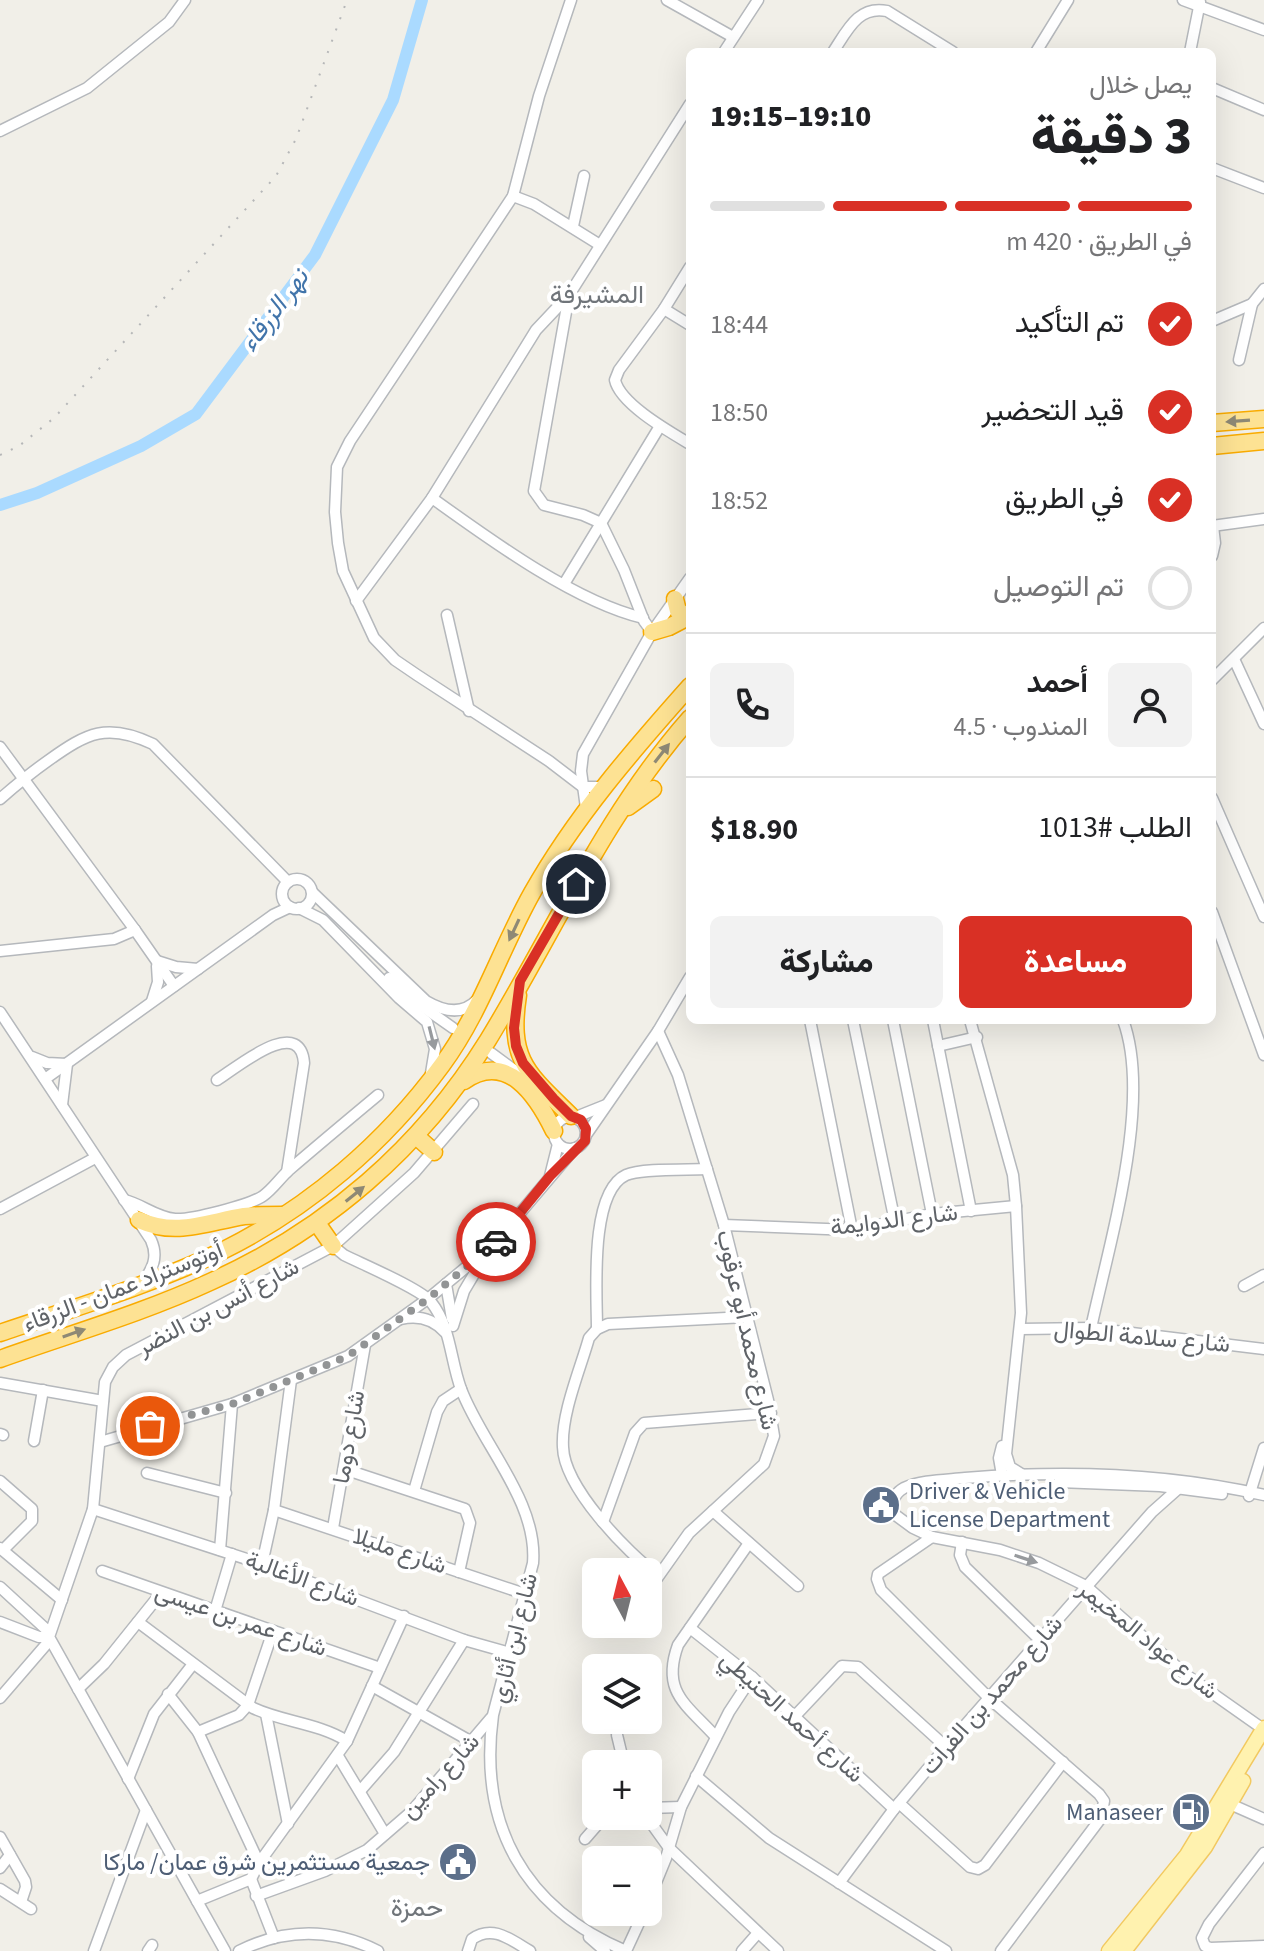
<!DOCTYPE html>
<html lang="ar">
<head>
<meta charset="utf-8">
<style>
	:root { --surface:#fff; --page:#f2f2f2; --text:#202124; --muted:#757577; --line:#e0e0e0; --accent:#d93025 }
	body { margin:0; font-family:"Source Sans 3",Vazirmatn,sans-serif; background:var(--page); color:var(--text); direction:rtl; height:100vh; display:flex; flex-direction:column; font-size:30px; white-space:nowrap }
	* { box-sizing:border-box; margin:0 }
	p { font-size:26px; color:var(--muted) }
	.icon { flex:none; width:44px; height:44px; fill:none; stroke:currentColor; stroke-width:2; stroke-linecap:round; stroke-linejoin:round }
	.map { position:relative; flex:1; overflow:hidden; direction:ltr }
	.details { position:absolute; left:686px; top:48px; width:530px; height:976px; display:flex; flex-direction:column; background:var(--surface); border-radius:12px; box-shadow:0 8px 32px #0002; direction:rtl }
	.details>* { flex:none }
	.needle { width:52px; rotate:353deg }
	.buttons { position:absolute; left:582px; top:1558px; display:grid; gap:16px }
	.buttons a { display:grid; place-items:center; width:80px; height:80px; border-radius:12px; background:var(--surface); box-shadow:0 8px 32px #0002; font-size:40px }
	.pin { position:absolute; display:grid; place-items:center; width:68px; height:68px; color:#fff; margin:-34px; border:4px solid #fff; border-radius:50%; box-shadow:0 2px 8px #0007 }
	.courier { position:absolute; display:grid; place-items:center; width:80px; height:80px; margin:-40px; border:6px solid #d93025; border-radius:50%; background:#fff; color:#222; box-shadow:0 2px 10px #0007 }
	.headline em { font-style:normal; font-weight:800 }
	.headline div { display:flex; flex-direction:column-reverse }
	.headline { display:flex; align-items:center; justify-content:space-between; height:136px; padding:0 24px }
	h1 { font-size:52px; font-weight:800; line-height:60px }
	.bar { display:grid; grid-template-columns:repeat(4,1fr); gap:12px 8px; align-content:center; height:96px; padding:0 24px }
	.bar i { height:10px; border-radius:6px; background:var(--line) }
	.bar .on { background:var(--accent) }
	.bar p { grid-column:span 4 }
	.line { display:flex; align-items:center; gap:20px; padding:0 24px; border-top:2px solid var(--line) }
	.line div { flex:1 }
	.round { display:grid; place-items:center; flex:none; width:84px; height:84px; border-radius:12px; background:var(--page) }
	ol { padding:0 24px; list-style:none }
	li { display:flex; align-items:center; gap:24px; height:88px }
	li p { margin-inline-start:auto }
	li .icon { padding:8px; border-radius:50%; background:var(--accent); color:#fff; stroke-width:4 }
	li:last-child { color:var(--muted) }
	li i { width:44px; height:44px; border:4px solid var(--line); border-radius:50% }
	.button { display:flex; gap:16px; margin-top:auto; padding:16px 24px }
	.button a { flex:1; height:92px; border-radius:12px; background:var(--accent); color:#fff; font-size:32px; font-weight:800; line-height:92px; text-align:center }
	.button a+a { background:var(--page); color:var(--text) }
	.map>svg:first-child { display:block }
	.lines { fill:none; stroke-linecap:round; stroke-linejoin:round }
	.river { stroke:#aadaff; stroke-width:12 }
	.minor-casing { stroke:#b5b8bc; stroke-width:13 }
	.major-casing { stroke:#f2c960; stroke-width:17 }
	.highway-casing { stroke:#f9ab00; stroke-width:19 }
	.minor { stroke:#fff; stroke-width:10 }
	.major { stroke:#fff2af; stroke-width:14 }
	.highway { stroke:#fde293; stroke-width:16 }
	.rail { stroke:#b6b7b8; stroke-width:2; stroke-dasharray:2 10; stroke-linecap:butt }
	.oneway { fill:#8e8975 }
	.oneway2 { fill:#979a9d }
	.done { stroke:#929495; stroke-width:8; stroke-dasharray:0 14.4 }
	.route { stroke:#d93025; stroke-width:10 }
	.labels { text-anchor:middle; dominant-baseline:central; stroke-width:8; stroke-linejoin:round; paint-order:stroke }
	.street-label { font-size:24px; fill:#5f6368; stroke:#fff }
	.service-label { font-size:24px; fill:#4e5e75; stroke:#fff; text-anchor:end }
	.neighbourhood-label { font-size:26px; fill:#70757a; stroke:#fff }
	.water-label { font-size:26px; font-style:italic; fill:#4174aa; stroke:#fff }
</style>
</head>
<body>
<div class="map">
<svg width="1264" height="1951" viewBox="0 0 1264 1951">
	<rect width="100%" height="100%" fill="#f1efe8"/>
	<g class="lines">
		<polyline class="river" points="0,505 37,493 141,446 196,414 315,255 393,100 422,0"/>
		<defs>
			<g id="minor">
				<polyline points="571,0 539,96 513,196 350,441 337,467 335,512 338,543 343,571 374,638 395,660 417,675 549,761 583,787 605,787"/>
				<polyline points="667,0 733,37"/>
				<polyline points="1183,0 1264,30"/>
				<polyline points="724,52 758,0"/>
				<path d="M833,52C847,31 858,5 887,11L953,52"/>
				<polyline points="1036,52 1068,0"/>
				<polyline points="1190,52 1200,2"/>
				<polyline points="1212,88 1264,110"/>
				<polyline points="0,131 87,88 169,22 185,0"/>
				<polyline points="1212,168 1264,188"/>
				<polyline points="513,196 534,204 600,245"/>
				<polyline points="573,226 584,176"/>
				<path d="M690,267L664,309L619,370L615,380C620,404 670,432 690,444"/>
				<polyline points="664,309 690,325"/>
				<polyline points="1212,321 1252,304 1264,289"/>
				<polyline points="1239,360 1252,304"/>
				<path d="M432,498C489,539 575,602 643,618"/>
				<polyline points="1212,526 1264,519"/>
				<polyline points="1212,556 1215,543 1213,526"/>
				<polyline points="564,584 660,426"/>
				<polyline points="356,601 432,498 536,330 569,295"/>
				<polyline points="447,615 469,711"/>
				<polyline points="652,632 644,621 624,570 601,523 583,515 544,505 534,491 569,295 690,104"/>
				<polyline points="1234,659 1264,724"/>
				<polyline points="1212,680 1264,628"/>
				<polyline points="0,747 135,930 174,986"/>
				<polyline points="1212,798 1264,917"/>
				<path d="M0,799C16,785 32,772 49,760C87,733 107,722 153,744L288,882"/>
				<polyline points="586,808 581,771 583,754 652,632 690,578"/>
				<circle cx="297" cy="894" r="15"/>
				<path d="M312,892L426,1001C443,1011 462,1016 477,1000"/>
				<polyline points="299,908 323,920 399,998 427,1022 435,1049 431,1073"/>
				<polyline points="1212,912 1264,1055"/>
				<polyline points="0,951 114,939 135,930"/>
				<polyline points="157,961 176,967 198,969"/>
				<polyline points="389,978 416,1002 453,1028"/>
				<polyline points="152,1001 158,982 157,966"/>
				<path d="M0,1012L151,1240C159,1258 152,1269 142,1284"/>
				<polyline points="810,1020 852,1230"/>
				<polyline points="853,1020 895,1222"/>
				<polyline points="893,1020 932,1214"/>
				<polyline points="933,1020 971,1211"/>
				<polyline points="970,1020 1013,1175 1016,1206 1021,1313 1006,1454 1010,1467 1023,1475"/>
				<polyline points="938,1046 977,1037"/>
				<polyline points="491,1053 525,1078"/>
				<polyline points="32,1057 47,1063 67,1064 62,1105"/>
				<polyline points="45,1079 273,915 290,907"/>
				<path d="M217,1080C236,1068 300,1014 304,1063L287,1172"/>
				<circle cx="570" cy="1133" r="16"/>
				<polyline points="576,1117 606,1105"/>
				<polyline points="586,1135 658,1031 690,977"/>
				<polyline points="550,1176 558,1144"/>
				<path d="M124,1200C142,1204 155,1217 175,1219C191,1220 250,1205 263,1196C273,1189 280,1178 289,1170C318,1145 348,1120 378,1095"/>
				<polyline points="0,1209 95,1158"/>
				<polyline points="724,1225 852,1230 932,1214 1016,1206"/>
				<path d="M333,1246L344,1255C362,1264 421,1289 431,1302C451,1327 450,1359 461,1389C482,1445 538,1501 533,1563L493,1715C478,1825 524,1908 626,1951"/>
				<polyline points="446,1284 452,1319"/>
				<polyline points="1244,1286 1264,1275"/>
				<path d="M401,1319C418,1315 433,1319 445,1332"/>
				<polyline points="453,1326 464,1291 483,1259"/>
				<path d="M1091,1328C1109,1244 1153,1101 1123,1020"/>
				<path d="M597,1329C597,1294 589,1192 626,1175C642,1168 687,1170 707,1169"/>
				<polyline points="1021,1329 1091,1328 1264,1349"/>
				<polyline points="0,1383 103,1401"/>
				<polyline points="0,1434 3,1435"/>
				<polyline points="34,1441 43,1390"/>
				<polyline points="100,1442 232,1404 348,1356 429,1298 493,1245 575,1148"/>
				<polyline points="344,1469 465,1509 470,1523 459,1572"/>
				<polyline points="147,1473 226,1493"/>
				<polyline points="1002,1475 999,1458 1002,1446"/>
				<polyline points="0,1481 32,1509 32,1521 3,1550"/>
				<polyline points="1059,1482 1160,1486 1222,1494"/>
				<polyline points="414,1491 437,1412 443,1401 461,1389"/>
				<polyline points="1249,1496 1264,1448"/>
				<polyline points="93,1509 262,1564 464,1640 510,1653"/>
				<polyline points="274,1510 525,1594"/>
				<polyline points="713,1511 798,1586"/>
				<polyline points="603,1522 635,1433 644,1423 771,1413"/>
				<polyline points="333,1528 365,1345"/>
				<polyline points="932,1537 878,1574 877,1579 881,1590 989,1698 1099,1794 1104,1801 1101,1818 1001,1951"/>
				<polyline points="962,1542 960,1555 965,1567 1041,1641"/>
				<polyline points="0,1548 62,1600"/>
				<polyline points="220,1550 232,1404"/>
				<polyline points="262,1564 274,1510 291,1380"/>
				<polyline points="102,1571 380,1668"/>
				<path d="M658,1575C627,1553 564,1487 563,1447C561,1414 580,1370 589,1338L597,1329L608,1324L746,1317"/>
				<polyline points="0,1587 49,1632"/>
				<polyline points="648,1591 689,1533 764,1464 774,1436 768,1400 724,1225 678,1075 658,1031"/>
				<polyline points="215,1611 232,1554"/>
				<polyline points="0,1622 39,1637 49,1637"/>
				<path d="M138,1622L253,1708C283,1722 318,1723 347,1741"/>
				<polyline points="690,1628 752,1677 894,1809"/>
				<polyline points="372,1686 472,1742"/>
				<polyline points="78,1689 104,1664 161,1593"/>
				<polyline points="168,1694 198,1732 259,1863"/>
				<polyline points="0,1698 50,1640"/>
				<polyline points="266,1714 288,1824"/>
				<polyline points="795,1716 842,1666 858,1667 946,1747"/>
				<path d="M1263,1729L1185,1674L1086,1586L1039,1563L1000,1550L932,1537L913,1528L894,1514C892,1503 893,1494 904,1488C921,1480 946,1480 965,1478C1063,1470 1167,1473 1264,1495"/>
				<polyline points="198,1732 239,1715 248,1705 273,1631"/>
				<polyline points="617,1735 624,1764"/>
				<path d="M716,1737C686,1704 661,1692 678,1645L749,1543"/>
				<polyline points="338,1756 385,1834"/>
				<polyline points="696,1776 769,1838 946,1951"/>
				<polyline points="128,1779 154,1714 193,1664"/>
				<polyline points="360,1791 394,1752 464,1640"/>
				<polyline points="899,1803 970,1867 978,1869 985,1865 1063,1762"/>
				<polyline points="1230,1804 1264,1819"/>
				<polyline points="648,1808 681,1807"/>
				<polyline points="646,1816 669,1848 778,1951"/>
				<polyline points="0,1837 25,1881 26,1887 21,1902"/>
				<polyline points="585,1839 605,1816"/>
				<polyline points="1264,1853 1209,1924 1202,1938 1205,1946 1210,1948 1264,1946"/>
				<polyline points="0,1868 10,1855"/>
				<polyline points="251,1879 274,1938"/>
				<polyline points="839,1883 894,1809 946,1747 1152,1512 1179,1488"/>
				<polyline points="0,1889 31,1909"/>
				<polyline points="256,1896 325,1871 367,1850 411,1812 491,1718"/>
				<polyline points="197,1901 251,1879 259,1863 347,1741 404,1616"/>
				<polyline points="648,1902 666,1858 681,1807 729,1712 752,1677"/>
				<polyline points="589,1937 605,1951"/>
				<polyline points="94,1951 146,1810"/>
				<polyline points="148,1951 152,1945"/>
				<polyline points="225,1951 49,1637 93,1509 105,1382 113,1367 126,1355 333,1246 414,1173 473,1104"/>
				<path d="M239,1951C285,1928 332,1928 378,1951"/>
				<path d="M468,1951L472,1939C493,1924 511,1940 530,1951"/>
				<polyline points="626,1951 644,1912"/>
				<polyline points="742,1951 757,1934"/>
			</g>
			<g id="major">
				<polyline points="1109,1951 1187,1855 1264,1728"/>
				<polyline points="1124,1951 1205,1847 1243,1781"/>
			</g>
			<g id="highway">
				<polyline points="1212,423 1264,419"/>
				<polyline points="1212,446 1264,441"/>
				<polyline points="675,599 678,611 689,617"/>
				<polyline points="652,632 669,627 690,616"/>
				<polyline points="628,807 653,789"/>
				<path d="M518,995C508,1060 527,1073 571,1116"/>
				<path d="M464,1081C507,1050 537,1096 554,1131"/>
				<polyline points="416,1136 434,1152"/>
				<path d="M139,1220C176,1237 207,1222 244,1216C257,1215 270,1215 282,1215"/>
				<polyline points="317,1223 333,1246"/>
				<path d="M0,1333C74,1308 151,1285 222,1251C309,1208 385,1143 442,1065C481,1012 500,950 532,893C574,818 633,750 690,686"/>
				<path d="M0,1359C70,1334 143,1313 210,1282C326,1230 421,1148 488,1040C554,932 605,814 690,718"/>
			</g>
		</defs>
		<use href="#minor" class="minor-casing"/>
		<use href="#major" class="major-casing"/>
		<use href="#highway" class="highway-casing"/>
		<use href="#minor" class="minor"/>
		<use href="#major" class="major"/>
		<use href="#highway" class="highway"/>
		<polyline class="rail" points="0,455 19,446 54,418 276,176 296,139 347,0"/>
	</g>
	<defs><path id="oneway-solid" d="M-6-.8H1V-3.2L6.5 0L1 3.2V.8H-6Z" transform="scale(2)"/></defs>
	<g class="oneway">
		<use href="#oneway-solid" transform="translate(1238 421) rotate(176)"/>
		<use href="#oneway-solid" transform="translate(662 753) rotate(-52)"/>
		<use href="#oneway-solid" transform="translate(514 930) rotate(115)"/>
		<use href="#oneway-solid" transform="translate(355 1194) rotate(-39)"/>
		<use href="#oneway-solid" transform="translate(74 1333) rotate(-19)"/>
	</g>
	<g class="oneway2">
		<use href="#oneway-solid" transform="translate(432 1038) rotate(76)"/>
		<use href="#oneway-solid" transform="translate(1026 1559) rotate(18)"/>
	</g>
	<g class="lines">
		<polyline class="done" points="150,1426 232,1404 348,1356 429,1298 496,1242"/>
		<polyline class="route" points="496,1242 550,1176 585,1141 586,1129 581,1120 571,1116 554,1099 523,1063 516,1046 514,1028 520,981 576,884"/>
	</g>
	<defs>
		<symbol id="civic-disc" viewBox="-11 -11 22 22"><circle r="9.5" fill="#5c6f8a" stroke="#fff"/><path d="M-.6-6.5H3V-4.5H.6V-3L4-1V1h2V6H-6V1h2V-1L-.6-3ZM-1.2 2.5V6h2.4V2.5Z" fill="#fff"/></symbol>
		<symbol id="fuel-disc" viewBox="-11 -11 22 22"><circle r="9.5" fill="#5c6f8a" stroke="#fff"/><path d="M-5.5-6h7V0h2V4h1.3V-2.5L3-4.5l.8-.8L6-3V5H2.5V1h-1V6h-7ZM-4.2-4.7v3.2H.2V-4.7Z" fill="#fff"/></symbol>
	</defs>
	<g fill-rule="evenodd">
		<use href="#civic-disc" x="859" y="1483" width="44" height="44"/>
		<use href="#fuel-disc" x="1169" y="1790" width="44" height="44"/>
		<use href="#civic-disc" x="436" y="1840" width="44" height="44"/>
	</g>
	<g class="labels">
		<g class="street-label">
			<text transform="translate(894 1220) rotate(-7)">شارع الدوايمة</text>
			<text transform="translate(123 1287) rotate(-21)">أوتوستراد عمان - الزرقاء</text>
			<text transform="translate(218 1307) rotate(-28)">شارع أنس بن النضر</text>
			<text transform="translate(747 1330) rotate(77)">شارع محمد أبو عرقوب</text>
			<text transform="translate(1142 1337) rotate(5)">شارع سلامة الطوال</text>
			<text transform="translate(349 1437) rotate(-80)">شارع دوما</text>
			<text transform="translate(400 1551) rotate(19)">شارع مليلا</text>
			<text transform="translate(302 1579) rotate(20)">شارع الأغالبة</text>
			<text transform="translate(241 1620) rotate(19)">شارع عمر بن عيسى</text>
			<text transform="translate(514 1638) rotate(-76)">شارع ابن أثاري</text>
			<text transform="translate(1148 1640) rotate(39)">شارع عواد المخيمر</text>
			<text transform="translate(992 1695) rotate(-49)">شارع محمد بن الفرات</text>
			<text transform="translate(792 1717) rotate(42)">شارع أحمد الحنيطي</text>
			<text transform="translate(440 1776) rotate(-48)">شارع رامين</text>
		</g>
		<g class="service-label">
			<text x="909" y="1491" text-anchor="start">Driver &amp; Vehicle<tspan x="909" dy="28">License Department</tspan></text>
			<text x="1163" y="1812">Manaseer</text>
			<text x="430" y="1862">جمعية مستثمرين شرق عمان/ ماركا</text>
		</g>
		<g class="neighbourhood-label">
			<text x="597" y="294">المشيرفة</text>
			<text x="417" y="1907">حمزة</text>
		</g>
		<g class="water-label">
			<text transform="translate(274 310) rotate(-53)">نهر الزرقاء</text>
		</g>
	</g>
</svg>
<div class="buttons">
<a><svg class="needle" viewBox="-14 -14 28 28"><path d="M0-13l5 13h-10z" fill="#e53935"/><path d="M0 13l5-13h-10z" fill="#757577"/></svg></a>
<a><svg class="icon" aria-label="layers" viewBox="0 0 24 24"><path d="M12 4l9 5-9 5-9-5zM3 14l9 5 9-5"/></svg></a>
<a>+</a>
<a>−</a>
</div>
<div class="pin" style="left:150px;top:1426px;background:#ea580c"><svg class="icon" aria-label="bag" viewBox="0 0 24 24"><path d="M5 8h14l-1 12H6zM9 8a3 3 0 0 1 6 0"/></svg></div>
<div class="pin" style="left:576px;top:884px;background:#1f2937"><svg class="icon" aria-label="home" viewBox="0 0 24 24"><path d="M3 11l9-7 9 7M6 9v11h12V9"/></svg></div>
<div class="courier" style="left:496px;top:1242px"><svg class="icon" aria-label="car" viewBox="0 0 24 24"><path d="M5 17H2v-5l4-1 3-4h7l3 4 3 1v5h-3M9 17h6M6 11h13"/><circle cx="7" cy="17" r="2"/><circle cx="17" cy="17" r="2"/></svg></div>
<section class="details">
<div class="headline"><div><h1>3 دقيقة</h1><p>يصل خلال</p></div><em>19:10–19:15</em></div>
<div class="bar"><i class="on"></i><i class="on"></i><i class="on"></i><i></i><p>في الطريق · 420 m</p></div>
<ol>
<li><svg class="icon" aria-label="check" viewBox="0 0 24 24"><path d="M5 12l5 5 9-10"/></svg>تم التأكيد<p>18:44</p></li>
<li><svg class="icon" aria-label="check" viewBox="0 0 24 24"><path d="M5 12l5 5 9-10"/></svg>قيد التحضير<p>18:50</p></li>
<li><svg class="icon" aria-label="check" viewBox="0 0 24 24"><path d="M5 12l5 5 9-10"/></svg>في الطريق<p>18:52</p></li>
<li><i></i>تم التوصيل</li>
</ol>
<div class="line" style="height:144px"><a class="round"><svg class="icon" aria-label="person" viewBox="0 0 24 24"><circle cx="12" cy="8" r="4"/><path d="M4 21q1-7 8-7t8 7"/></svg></a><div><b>أحمد</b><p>المندوب · 4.5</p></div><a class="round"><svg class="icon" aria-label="phone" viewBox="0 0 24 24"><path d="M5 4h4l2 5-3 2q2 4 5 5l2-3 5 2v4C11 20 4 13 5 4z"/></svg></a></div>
<div class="line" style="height:104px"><div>الطلب #1013</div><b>$18.90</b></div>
<div class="button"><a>مساعدة</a><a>مشاركة</a></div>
</section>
</div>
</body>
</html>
